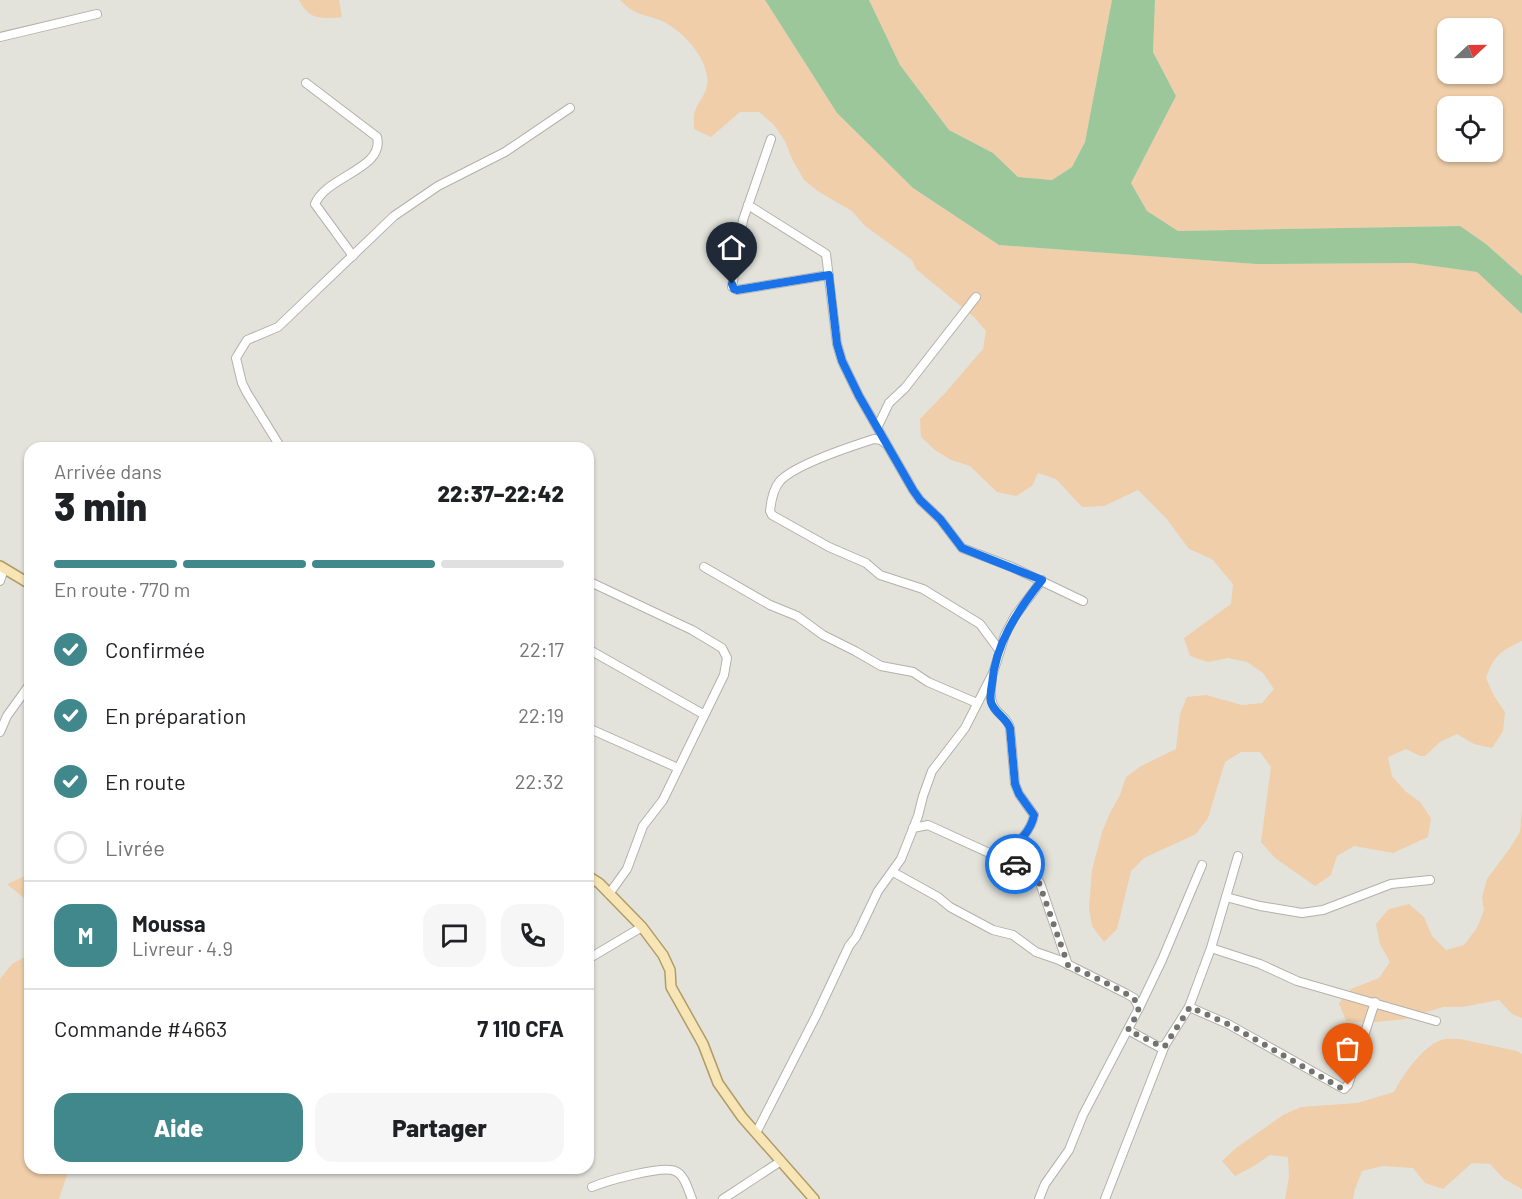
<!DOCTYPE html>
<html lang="fr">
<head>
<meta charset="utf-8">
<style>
	:root { --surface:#fff; --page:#f6f6f6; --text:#202124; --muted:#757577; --line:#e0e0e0; --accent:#40888b }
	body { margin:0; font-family:Barlow,sans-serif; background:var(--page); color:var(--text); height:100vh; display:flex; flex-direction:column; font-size:22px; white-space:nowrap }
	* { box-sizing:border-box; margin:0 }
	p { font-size:20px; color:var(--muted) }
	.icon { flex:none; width:33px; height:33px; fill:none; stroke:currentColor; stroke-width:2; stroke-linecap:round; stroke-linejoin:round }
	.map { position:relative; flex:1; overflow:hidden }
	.drawer { position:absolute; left:24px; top:442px; width:570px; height:732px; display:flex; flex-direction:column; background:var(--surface); border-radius:18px; box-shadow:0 2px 4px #0004 }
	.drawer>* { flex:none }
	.needle { width:39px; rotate:68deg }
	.fabs { position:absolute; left:1437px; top:18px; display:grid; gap:12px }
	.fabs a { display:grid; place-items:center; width:66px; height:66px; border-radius:12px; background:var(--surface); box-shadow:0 2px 4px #0004; font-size:30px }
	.pin { position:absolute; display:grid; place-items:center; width:51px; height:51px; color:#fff; margin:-62px -26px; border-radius:50% 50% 50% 0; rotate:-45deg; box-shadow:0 0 6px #0007 }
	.pin .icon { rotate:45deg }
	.courier { position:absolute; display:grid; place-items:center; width:60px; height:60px; margin:-30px; border:4px solid #1a73e8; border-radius:50%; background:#fff; color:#222; box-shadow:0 2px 8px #0007 }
	.head em { font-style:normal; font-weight:800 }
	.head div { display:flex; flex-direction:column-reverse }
	.head { display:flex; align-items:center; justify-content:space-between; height:102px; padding:0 30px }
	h1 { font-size:39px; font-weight:800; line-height:45px }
	.bar { display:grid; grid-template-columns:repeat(4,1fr); gap:9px 6px; align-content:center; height:72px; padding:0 30px }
	.bar i { height:8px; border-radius:4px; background:var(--line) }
	.bar .on { background:var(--accent) }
	.bar p { grid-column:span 4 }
	.line { display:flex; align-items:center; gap:15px; padding:0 30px; border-top:2px solid var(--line) }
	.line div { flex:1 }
	.round { display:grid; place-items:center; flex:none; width:63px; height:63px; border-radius:18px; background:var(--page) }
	ol { padding:0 30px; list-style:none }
	li { display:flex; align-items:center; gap:18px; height:66px }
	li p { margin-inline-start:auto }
	li .icon { padding:6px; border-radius:50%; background:var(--accent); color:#fff; stroke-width:4 }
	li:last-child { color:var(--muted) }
	li i { width:33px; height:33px; border:3px solid var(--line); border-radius:50% }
	.primary-button { display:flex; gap:12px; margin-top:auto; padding:12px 30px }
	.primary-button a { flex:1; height:69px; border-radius:18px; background:var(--accent); color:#fff; font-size:24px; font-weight:800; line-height:69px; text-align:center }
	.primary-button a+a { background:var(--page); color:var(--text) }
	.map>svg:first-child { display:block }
	.green { fill:#efcea9; fill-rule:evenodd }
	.water { fill:#9cc79a }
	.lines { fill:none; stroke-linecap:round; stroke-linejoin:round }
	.minor-casing { stroke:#b2b2ab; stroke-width:10 }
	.major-casing { stroke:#b09c67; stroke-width:12 }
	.minor { stroke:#fff; stroke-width:8 }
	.major { stroke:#f7e5b5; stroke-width:9 }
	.done { stroke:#73736f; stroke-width:6; stroke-dasharray:0 10.8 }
	.route { stroke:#1a73e8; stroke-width:8 }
</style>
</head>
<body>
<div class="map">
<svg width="1522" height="1199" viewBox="0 0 1522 1199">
	<rect width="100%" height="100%" fill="#e3e3dc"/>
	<g class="green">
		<path d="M299,0H339L342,17C321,19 309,20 299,0Z"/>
		<path d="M620,0H765L837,113L913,188L999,245L1256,264L1412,263L1477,272L1522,314V641C1500,651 1494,656 1486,678L1494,696L1505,712L1503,731L1492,748L1474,744L1457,734L1440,742L1425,756H1420L1406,749L1388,757L1392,776L1405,791L1420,802L1431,818L1428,837L1393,853L1354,846L1337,856L1331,875L1315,886L1275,858L1261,842L1271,767L1260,752H1241L1225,762L1208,818L1196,834L1144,858L1131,871L1117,929L1104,942L1092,926L1089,908L1092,870L1102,832L1110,813L1120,795L1126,777L1141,766L1176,749L1180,714L1187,697L1206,695L1242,705L1262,703L1274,689L1263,673L1247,662L1228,658L1208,662L1190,656L1184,638L1231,604L1233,584L1212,559L1189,549L1166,518L1138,490L1104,506L1082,507L1056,479L1038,473L1032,486L1016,496L997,492L970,466L951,460L935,450L921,437L920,419L946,392L983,349L986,331L974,317L916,269L912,260L865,226L852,211L819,192L804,180L792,159L785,141L774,125L759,112H740L711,137L694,129C694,124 693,116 695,111C700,97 709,94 707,76C704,53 678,26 657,19C639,13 635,15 620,0Z"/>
		<polygon points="869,0 1112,0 1085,142 1072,167 1052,180 1018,177 993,153 949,130 900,65"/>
		<path d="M1155,0H1522V276L1486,244L1459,226L1178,231L1147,211L1131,183L1176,96L1153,52ZM1448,28H1492V74H1448ZM1448,106H1492V152H1448Z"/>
		<polygon points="1522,809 1522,1018 1512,1014 1499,1000 1462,1007 1443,1007 1405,1019 1366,1023 1346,1021 1339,1003 1351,989 1379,978 1390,962 1380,944 1376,924 1389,909 1409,904 1424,917 1432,936 1446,950 1464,945 1477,928 1484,910 1482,898 1487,879 1510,848 1520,832"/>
		<polygon points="30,874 30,903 7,884"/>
		<polygon points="30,954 30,1168 69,1169 59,1199 0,1199 0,979 12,964"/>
		<path d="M1460,1039L1517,1051L1522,1054V1189L1504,1179L1490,1164L1472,1163L1443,1189L1425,1183L1413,1168L1383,1166L1362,1171L1355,1189L1353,1199H1285L1289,1177L1288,1157L1270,1155L1254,1166L1235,1176L1222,1161L1236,1148L1283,1115L1301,1107L1357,1103L1394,1092C1402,1076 1423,1046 1441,1040C1446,1038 1454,1039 1460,1039Z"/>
	</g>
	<polygon class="water" points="765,0 869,0 900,65 949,130 993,153 1018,177 1052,180 1072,167 1085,142 1112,0 1155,0 1153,52 1176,96 1131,183 1147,211 1178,231 1460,226 1486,244 1522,276 1522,314 1477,272 1412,263 1256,264 999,245 913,188 837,113"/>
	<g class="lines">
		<defs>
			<g id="minor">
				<polyline points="0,37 97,14"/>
				<path d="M306,83L377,137C385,169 326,176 315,204L353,256"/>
				<polyline points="771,139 743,220 732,287 737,290 829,275"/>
				<polyline points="748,205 826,254 837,344 842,361 859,396 913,490 920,500 940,519 962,548 1012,567 1083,601"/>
				<polyline points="878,426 889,403 905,388 976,297"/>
				<path d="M886,444L881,440L874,439C852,446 795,465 780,481C773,489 771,501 770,511L772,515L829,547L866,563L880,575L923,589L980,624L1000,651"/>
				<polyline points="281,448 247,393 242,383 236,358 247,340 278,327 394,216 438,186 505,152 570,108"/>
				<polyline points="704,567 770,605 797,616 823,635 855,651 881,666 913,672 928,682 977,703"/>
				<polyline points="0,581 4,569"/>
				<polyline points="588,581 692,630 722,648 727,658 724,675 663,800 643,826 627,869 609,894"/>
				<polyline points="588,649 703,714"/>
				<path d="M992,678C991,690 988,702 998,712C1003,717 1008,720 1010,728L1015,784L1019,794L1034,815C1031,833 1014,846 1001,858"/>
				<polyline points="588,728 678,768"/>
				<polyline points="0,732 7,716 30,684"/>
				<polyline points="913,828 928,825 1033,873 1040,883 1068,965"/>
				<polyline points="893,872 938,897 950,907 993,930 1013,935 1036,952 1059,960 1125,993 1134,998 1139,1008"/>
				<polyline points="1226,897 1260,906 1302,913 1323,910 1391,884 1430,880"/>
				<polyline points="1211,948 1260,964 1297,981 1436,1021"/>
				<polyline points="588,959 642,927"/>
				<polyline points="1189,1007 1228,1024 1344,1089 1348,1085 1375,1002"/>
				<polyline points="1128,1030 1159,1047 1165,1045"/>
				<polyline points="756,1133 816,1016 849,946 856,937 878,891 901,859 918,816 923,796 932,771 965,728 993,673 1005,635 1015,616 1042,580"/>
				<path d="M592,1187C606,1181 663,1165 675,1171C685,1175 688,1190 692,1199"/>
				<polyline points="723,1199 781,1161"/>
				<polyline points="1039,1199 1045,1184 1069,1150 1083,1115 1139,1008 1162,960 1202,865"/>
				<polyline points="1105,1199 1165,1045 1189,1007 1211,948 1238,856"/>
			</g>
			<g id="major">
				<polyline points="0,566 30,584"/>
				<polyline points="588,876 599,883 642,927 663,955 670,970 671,987 703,1044 718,1083 742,1117 814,1199"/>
			</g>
		</defs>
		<use href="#minor" class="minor-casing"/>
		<use href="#major" class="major-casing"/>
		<use href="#minor" class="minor"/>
		<use href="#major" class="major"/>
	</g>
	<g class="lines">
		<path class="done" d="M1015,864L1037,877L1068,965C1080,971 1136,995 1138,1004C1141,1011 1131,1024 1128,1030L1162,1047L1165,1046L1190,1007L1228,1024L1341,1088H1346L1348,1085"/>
		<path class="route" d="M732,284L734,289L737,290L829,275L837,344L842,361L859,396L913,490L920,500L940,519L962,548L1042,580C1018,610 995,644 992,684C991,689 990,696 991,702C994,713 1006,717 1010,728L1015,784L1019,794L1034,815C1031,833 1014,846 1001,858L1015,864"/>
	</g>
</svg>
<div class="fabs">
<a><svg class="needle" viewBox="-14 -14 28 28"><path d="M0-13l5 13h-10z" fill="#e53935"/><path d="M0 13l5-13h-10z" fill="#757577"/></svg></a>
<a><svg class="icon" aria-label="locate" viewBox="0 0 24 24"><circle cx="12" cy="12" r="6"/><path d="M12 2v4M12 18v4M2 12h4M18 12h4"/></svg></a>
</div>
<div class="pin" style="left:1348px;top:1085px;background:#ea580c"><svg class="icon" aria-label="bag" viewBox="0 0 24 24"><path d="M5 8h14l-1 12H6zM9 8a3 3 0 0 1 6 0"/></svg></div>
<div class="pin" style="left:732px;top:284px;background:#1f2937"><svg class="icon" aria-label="home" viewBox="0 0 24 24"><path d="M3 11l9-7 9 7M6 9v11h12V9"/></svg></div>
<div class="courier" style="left:1015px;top:864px"><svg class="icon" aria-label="car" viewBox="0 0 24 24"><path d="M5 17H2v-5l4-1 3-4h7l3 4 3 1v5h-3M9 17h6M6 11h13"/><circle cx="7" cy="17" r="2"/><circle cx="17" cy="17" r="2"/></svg></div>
<section class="drawer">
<div class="head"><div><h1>3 min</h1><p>Arrivée dans</p></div><em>22:37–22:42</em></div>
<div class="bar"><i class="on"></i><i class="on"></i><i class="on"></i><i></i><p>En route · 770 m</p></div>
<ol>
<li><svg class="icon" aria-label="check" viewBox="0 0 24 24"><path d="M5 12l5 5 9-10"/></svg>Confirmée<p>22:17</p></li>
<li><svg class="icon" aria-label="check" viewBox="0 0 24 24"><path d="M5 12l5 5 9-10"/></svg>En préparation<p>22:19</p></li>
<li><svg class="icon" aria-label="check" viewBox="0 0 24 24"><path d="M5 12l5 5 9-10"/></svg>En route<p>22:32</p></li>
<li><i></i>Livrée</li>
</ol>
<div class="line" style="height:108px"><b class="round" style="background:var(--accent);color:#fff">M</b><div><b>Moussa</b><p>Livreur · 4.9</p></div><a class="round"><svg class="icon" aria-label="chat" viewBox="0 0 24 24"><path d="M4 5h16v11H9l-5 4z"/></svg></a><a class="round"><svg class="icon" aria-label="phone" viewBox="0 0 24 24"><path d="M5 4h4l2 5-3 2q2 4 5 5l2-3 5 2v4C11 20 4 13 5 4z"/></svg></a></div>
<div class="line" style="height:78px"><div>Commande #4663</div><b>7 110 CFA</b></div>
<div class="primary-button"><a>Aide</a><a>Partager</a></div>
</section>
</div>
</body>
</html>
